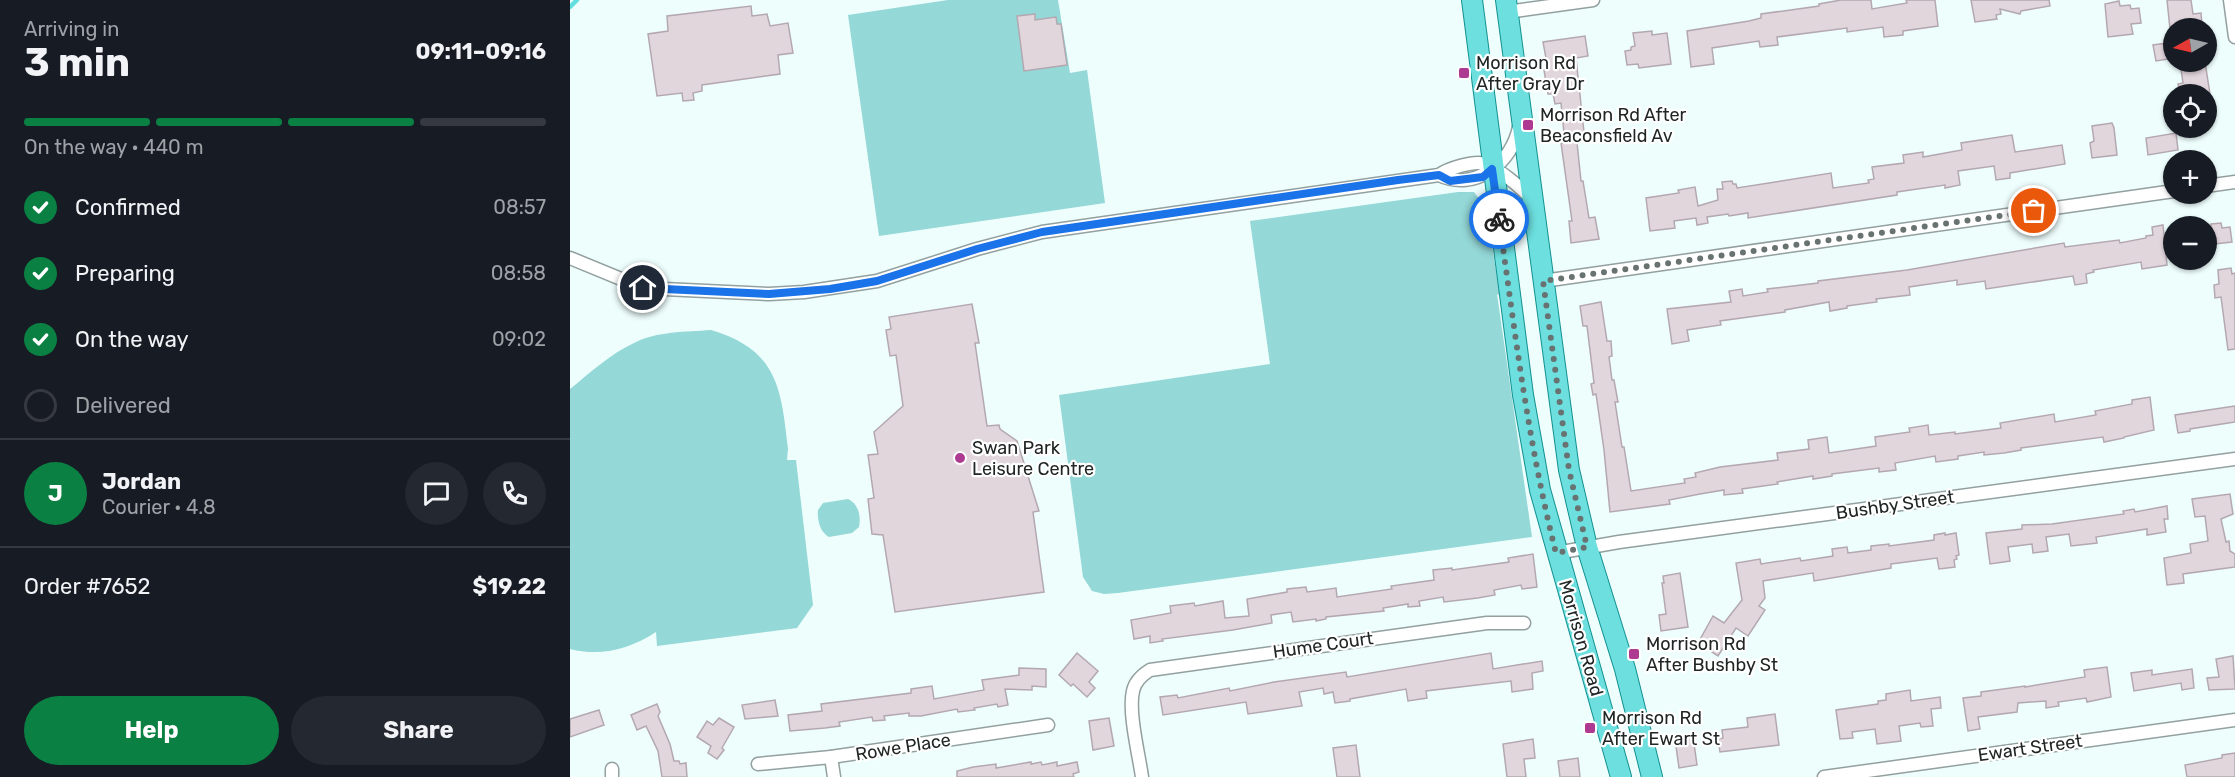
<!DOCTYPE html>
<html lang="en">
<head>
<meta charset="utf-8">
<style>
	:root { --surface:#171b24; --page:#242831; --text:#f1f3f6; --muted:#9ea1a6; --line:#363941; --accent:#0b8043 }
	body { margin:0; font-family:Rubik,sans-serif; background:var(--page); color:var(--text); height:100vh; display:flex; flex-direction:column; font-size:22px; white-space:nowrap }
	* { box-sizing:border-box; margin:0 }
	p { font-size:20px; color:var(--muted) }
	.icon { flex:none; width:33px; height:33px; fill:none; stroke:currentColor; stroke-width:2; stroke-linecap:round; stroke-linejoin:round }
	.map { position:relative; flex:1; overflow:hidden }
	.details { display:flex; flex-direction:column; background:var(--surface); width:570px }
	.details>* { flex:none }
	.needle { width:39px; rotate:262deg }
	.controls { position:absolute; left:1593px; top:18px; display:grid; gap:12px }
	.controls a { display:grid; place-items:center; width:54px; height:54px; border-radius:50%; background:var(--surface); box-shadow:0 2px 4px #0004; font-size:30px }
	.pin { position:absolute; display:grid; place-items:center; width:51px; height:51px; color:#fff; margin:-26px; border:3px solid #fff; border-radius:50%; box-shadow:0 2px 6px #0007 }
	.courier { position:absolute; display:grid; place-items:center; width:60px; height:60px; margin:-30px; border:4px solid #1a73e8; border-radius:50%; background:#fff; color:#222; box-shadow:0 2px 8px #0007 }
	.summary em { font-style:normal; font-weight:700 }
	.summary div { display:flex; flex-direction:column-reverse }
	.summary { display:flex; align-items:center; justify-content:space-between; height:102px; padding:0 24px }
	h1 { font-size:39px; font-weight:700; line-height:45px }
	.bar { display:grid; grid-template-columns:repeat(4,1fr); gap:9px 6px; align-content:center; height:72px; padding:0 24px }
	.bar i { height:8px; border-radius:4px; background:var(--line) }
	.bar .current { background:var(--accent) }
	.bar p { grid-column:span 4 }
	.line { display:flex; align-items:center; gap:15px; padding:0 24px; border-top:2px solid var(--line) }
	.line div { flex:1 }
	.round { display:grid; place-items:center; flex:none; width:63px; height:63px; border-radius:32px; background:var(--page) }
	ol { padding:0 24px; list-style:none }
	li { display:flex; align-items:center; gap:18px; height:66px }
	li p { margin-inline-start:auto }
	li .icon { padding:6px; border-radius:50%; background:var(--accent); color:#fff; stroke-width:4 }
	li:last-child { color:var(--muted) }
	li i { width:33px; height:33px; border:3px solid var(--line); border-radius:50% }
	.button { display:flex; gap:12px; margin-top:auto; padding:12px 24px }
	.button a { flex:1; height:69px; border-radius:36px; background:var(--accent); color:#fff; font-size:24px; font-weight:700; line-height:69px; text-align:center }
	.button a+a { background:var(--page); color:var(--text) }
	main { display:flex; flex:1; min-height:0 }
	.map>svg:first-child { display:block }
	.green { fill:#94d8d7 }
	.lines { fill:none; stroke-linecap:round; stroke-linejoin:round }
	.stream { stroke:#61dfde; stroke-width:4.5 }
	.building { fill:#e2d6dd; stroke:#b4a8b0; stroke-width:1.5 }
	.street-casing { stroke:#92a09f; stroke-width:15 }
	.primary-casing { stroke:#139190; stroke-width:22 }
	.street { stroke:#fff; stroke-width:12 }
	.primary { stroke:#6ddfdf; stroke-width:20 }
	.done { stroke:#687271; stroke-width:6; stroke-dasharray:0 10.8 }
	.route { stroke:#1a73e8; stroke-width:8 }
	.poi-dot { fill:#ae3991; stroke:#fff; stroke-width:2 }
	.labels { text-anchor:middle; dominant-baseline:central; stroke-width:4.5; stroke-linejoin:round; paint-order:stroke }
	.poi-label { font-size:18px; fill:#202625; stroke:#fff; text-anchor:start }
	.street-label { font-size:18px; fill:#202625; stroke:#fff }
</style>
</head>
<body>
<main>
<section class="details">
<div class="summary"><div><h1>3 min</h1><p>Arriving in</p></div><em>09:11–09:16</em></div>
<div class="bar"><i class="current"></i><i class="current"></i><i class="current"></i><i></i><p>On the way · 440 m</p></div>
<ol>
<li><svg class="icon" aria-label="check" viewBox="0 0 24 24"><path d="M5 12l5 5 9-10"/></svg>Confirmed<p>08:57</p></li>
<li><svg class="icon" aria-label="check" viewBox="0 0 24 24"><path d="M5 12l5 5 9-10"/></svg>Preparing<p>08:58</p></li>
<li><svg class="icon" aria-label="check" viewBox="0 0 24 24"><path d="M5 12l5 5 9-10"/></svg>On the way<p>09:02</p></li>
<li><i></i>Delivered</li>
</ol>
<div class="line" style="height:108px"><b class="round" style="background:var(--accent);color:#fff">J</b><div><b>Jordan</b><p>Courier · 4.8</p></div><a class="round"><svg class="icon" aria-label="chat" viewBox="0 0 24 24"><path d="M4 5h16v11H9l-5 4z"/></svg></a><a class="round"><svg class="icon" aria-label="phone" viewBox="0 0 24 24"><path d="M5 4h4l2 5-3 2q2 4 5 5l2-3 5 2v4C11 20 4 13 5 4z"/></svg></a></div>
<div class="line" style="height:78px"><div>Order #7652</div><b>$19.22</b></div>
<div class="button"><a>Help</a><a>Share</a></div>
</section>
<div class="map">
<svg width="1665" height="777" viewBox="0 0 1665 777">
	<rect width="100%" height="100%" fill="#eefefd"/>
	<g class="green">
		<polygon points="378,0 488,0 500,73 517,70 535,203 309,236 278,15"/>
		<polygon points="888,192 904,192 916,208 930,296 927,294 962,537 548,593 534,594 522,591 513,577 489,395 700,364 680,221"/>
		<path d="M141,330C208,350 211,388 218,449L217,460H226L243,605L227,628L87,646L86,632C60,649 31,657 0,649V389C20,373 40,354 64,343C87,331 116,332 141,330Z"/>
		<path d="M278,499C289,504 291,517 289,527L282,533L259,537C250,532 247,520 248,510L253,503Z"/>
	</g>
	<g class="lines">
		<polyline class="stream" points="0,7 7,0"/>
	</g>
	<g class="building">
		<polygon points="1271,0 1301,0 1302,9 1337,3 1336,0 1365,0 1368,26 1333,31 1333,35 1314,37 1313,27 1277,32 1277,28 1207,37 1208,45 1190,47 1189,41 1142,48 1144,64 1121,67 1117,31 1179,21 1191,18 1191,14 1249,6 1249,4"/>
		<polygon points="1401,0 1479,0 1480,6 1451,11 1450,14 1430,9 1431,14 1426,15 1427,19 1405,22"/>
		<polygon points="1597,0 1621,0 1623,14 1631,13 1632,25 1600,29"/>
		<polygon points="1549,1 1550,6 1560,5 1561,9 1569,8 1571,23 1561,24 1563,34 1538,37 1535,4"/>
		<polygon points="181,6 182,16 197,14 200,26 218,23 223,53 208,55 210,74 132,85 132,91 123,93 124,100 113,101 112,93 87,96 78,34 98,31 97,16"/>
		<polygon points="465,14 465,20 486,17 487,24 491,24 497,65 454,71 447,16"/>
		<polygon points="1082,31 1082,35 1097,33 1101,64 1069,68 1068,64 1057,65 1055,51 1061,50 1061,47 1065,46 1063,33"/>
		<polygon points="1015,36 1018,56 1006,58 1014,132 1006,133 1011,181 1013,181 1019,218 1025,217 1029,239 1001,243 999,221 1002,221 991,143 995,143 991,103 985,104 983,94 978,94 974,70 978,69 973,42"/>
		<polygon points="1604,42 1604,58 1586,61 1583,45"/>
		<polygon points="1610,62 1635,62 1640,94 1610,94 1608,84 1613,83"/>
		<polygon points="1542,123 1544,128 1547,155 1522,158 1520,143 1524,141 1522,126"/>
		<polygon points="1606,133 1608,150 1578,155 1576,138"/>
		<polygon points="1442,135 1445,152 1492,145 1495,164 1440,173 1440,178 1426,180 1424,166 1388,171 1390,185 1375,188 1375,185 1327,192 1327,195 1178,218 1178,213 1159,216 1158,214 1137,217 1138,223 1127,225 1126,218 1104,221 1105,228 1080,231 1076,198 1109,193 1108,190 1125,187 1128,206 1148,200 1147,189 1153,189 1152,182 1162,181 1163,184 1166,184 1167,188 1261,173 1263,188 1299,183 1298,180 1304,179 1302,167 1334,163 1333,155 1353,152 1353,157 1392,150 1391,143"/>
		<polygon points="1651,223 1652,228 1660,227 1662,242 1636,245 1636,230 1641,230 1641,224"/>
		<polygon points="1593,225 1597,265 1572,269 1571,262 1523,270 1524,272 1516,274 1517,283 1505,285 1503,276 1416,289 1415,281 1387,285 1387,280 1339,287 1340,295 1306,299 1307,302 1277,306 1277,308 1260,311 1259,302 1215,310 1215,312 1150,321 1151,325 1117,330 1119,341 1102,344 1097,309 1161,302 1159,291 1172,289 1173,296 1198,292 1197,289 1248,283 1248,281 1337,270 1494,243 1495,247 1549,240 1550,243 1576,238 1576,236 1583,235 1582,227"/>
		<polygon points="1661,268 1662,274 1665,273 1665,349 1658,350 1651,297 1645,298 1644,285 1649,284 1648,270"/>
		<polygon points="1031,302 1037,341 1041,341 1042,356 1039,357 1042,380 1044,380 1048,402 1045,402 1052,447 1054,447 1061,491 1115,483 1114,479 1126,477 1125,473 1150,467 1208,460 1207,453 1239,449 1238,440 1257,437 1259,453 1306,446 1305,437 1340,432 1339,428 1358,425 1359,435 1385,432 1385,434 1431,428 1430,423 1484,414 1485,422 1526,415 1525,411 1562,404 1562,400 1580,397 1584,430 1554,437 1554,438 1534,442 1533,437 1451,448 1451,450 1434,453 1414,455 1414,452 1388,456 1388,459 1366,462 1365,456 1325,463 1326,470 1309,472 1309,468 1262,474 1262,476 1243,479 1243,476 1207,482 1208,484 1172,489 1173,493 1154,495 1154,490 1130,494 1099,500 1100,504 1040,512 1034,450 1026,394 1023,395 1021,384 1024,383 1017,326 1013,326 1010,306"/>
		<polygon points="402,304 409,343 405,343 417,426 429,425 430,429 447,441 469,511 463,512 474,592 325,612 313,535 302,534 298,499 304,498 298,455 308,454 304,432 333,406 326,355 320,356 316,330 321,329 319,317"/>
		<polygon points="1665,406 1665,422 1620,429 1620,431 1608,433 1605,415"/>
		<polygon points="1660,494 1663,514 1651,519 1656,542 1659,541 1660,551 1665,554 1665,567 1613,574 1614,583 1597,585 1594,558 1621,553 1620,544 1638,541 1635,516 1625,517 1622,499"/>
		<polygon points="1597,506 1598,519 1594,519 1596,532 1577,535 1577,529 1526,537 1527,543 1501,546 1499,534 1476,537 1478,551 1463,553 1462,544 1438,547 1440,561 1420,564 1416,533 1452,529 1452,525 1482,524 1554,514 1553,511 1564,509 1565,512"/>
		<polygon points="1375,533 1375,535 1386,533 1389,555 1386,556 1387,559 1384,560 1385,567 1369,569 1367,558 1321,564 1321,568 1244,581 1243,573 1193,581 1195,598 1189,606 1195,610 1178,636 1166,628 1148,656 1128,643 1143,616 1154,623 1172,600 1166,563 1190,559 1191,564 1230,558 1231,561 1263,556 1262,549 1277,547 1278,553 1301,550 1301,546 1319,544 1319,546 1364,540 1364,535"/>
		<polygon points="963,554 967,587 952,589 951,585 924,590 925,595 908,598 874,602 873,597 849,601 850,606 838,607 838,604 813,608 814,611 756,617 756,619 746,621 746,619 723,622 721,612 701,615 702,623 663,630 592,639 593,641 580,643 580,636 564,639 561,620 601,613 600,606 624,603 625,606 653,601 655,618 679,616 677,599 717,592 717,589 736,587 737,592 766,588 767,597 822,589 821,586 864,580 863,570 882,568 882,570 939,562 938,558"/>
		<polygon points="1110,573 1118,627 1091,631 1089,615 1096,614 1092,583 1094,583 1093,576"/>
		<polygon points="507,653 528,671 519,682 525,688 517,697 503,684 501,686 489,675"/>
		<polygon points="921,653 923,669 972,661 973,671 962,673 963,689 942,692 941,681 856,691 857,698 838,701 836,689 780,699 780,701 765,703 763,692 754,694 753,688 729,692 732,706 678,714 676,702 593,715 590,697 607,695 608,698 659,688 660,691 704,682 776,672 777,677"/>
		<polygon points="1663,656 1665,689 1639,690 1637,678 1649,677 1646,659"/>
		<polygon points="1537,667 1541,697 1517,702 1516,698 1488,702 1489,706 1476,708 1476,701 1448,703 1447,712 1408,717 1410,729 1398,731 1393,698 1411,696 1411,692 1455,686 1455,687 1515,677 1514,670"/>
		<polygon points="449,668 476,669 476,687 462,686 462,690 435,689 438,705 428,707 427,704 404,708 405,710 388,712 387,709 351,716 339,716 339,713 314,716 315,720 303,721 302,717 269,722 270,726 255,728 220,731 218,715 252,711 251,704 341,693 341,689 362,686 364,699 414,690 412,680 449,675"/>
		<polygon points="1622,669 1624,688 1612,690 1611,683 1564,691 1561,673 1582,670 1582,675"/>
		<polygon points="1340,690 1341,701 1370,697 1371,708 1361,709 1363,726 1351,727 1350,723 1329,726 1331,741 1307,744 1305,729 1282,732 1283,738 1270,739 1266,710 1308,704 1308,701 1316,700 1316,694"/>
		<polygon points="205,700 208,716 175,719 172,705"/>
		<polygon points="87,704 90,712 88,716 100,744 104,761 109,761 110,764 116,763 117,777 92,777 88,751 76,726 67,730 61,715"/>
		<polygon points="29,710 34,725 0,737 0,719"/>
		<polygon points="1205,714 1209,745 1150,752 1148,739 1153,738 1152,730 1178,727 1177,718"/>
		<polygon points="149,718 164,727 152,748 154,750 147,759 138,753 141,746 127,737 137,721 143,725"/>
		<polygon points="539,718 544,746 523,750 519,721"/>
		<polygon points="1123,736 1127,765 1109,768 1105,739"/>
		<polygon points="963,739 965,758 954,759 956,777 937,777 933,744"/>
		<polygon points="786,745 790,777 767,777 763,748"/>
		<polygon points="1665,753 1665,777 1617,777 1615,765 1652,758 1652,755"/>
		<polygon points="1008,758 1010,777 990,777 988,761"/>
		<polygon points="461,762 461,764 471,762 472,765 487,762 487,766 507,762 509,772 503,774 504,777 387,777 387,771 403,767 426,764 426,768"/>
	</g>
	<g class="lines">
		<defs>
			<g id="street">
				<polyline points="1660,0 1665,37"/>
				<polyline points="937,12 1023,0"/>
				<path d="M869,175C905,192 942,163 949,127"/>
				<polyline points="1636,186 1665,182"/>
				<path d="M0,258L73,288L199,294L234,292L307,281L407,249L472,232L869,175C877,169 904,160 915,164C929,169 951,187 961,199"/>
				<polyline points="973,281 1604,191"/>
				<polyline points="986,553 1049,542 1665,459"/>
				<polyline points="261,757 264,777"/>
				<polyline points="188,764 261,757 478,725"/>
				<polyline points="42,769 42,777"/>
				<path d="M572,777C569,755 558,712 563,691C565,681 572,675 580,670L917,623H954"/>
				<polyline points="1254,777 1665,720"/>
			</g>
			<g id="primary">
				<polyline points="902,0 953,395 970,490 1051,777"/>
				<polyline points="936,0 999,470 1017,547 1055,669 1082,777"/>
			</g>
		</defs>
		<use href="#street" class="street-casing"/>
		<use href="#primary" class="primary-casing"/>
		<use href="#street" class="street"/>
		<use href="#primary" class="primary"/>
	</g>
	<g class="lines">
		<path class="done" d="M929,219C945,332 958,443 986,553L1017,547L999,470L973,281L1464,211"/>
		<polyline class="route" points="73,288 199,294 260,289 307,281 407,249 472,232 828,180 869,175 880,181 913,177 922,169 929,219"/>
	</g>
	<g class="poi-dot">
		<rect x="888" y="67" width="12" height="12" rx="3"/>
		<rect x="952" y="119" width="12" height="12" rx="3"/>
		<circle cx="390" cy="458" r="6"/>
		<rect x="1058" y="648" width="12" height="12" rx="3"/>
		<rect x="1014" y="722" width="12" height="12" rx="3"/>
	</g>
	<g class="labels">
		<g class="poi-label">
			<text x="906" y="63">Morrison Rd<tspan x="906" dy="21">After Gray Dr</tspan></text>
			<text x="970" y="115">Morrison Rd After<tspan x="970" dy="21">Beaconsfield Av</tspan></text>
			<text x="402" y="448">Swan Park<tspan x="402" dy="21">Leisure Centre</tspan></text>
			<text x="1076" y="644">Morrison Rd<tspan x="1076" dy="21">After Bushby St</tspan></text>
			<text x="1032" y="718">Morrison Rd<tspan x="1032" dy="21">After Ewart St</tspan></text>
		</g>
		<g class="street-label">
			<text transform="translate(1325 505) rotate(-8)">Bushby Street</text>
			<text transform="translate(1011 638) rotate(74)">Morrison Road</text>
			<text transform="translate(753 645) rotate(-8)">Hume Court</text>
			<text transform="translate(333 747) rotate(-9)">Rowe Place</text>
			<text transform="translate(1460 748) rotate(-8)">Ewart Street</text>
		</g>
	</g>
</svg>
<div class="controls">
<a><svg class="needle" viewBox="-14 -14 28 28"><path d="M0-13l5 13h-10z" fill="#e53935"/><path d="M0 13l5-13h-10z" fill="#9ea1a6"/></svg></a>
<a><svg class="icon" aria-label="locate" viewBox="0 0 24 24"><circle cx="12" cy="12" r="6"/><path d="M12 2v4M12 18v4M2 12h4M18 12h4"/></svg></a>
<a>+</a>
<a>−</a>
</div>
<div class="pin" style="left:1464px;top:211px;background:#ea580c"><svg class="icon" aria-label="bag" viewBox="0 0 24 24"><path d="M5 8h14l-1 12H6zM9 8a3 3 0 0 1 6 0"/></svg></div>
<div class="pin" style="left:73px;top:288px;background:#1f2937"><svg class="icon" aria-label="home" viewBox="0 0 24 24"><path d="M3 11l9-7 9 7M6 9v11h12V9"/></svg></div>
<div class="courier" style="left:929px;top:219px"><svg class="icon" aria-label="bike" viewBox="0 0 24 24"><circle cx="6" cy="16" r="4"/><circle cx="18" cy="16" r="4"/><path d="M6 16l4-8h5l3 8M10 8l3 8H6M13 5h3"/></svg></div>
</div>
</main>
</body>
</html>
